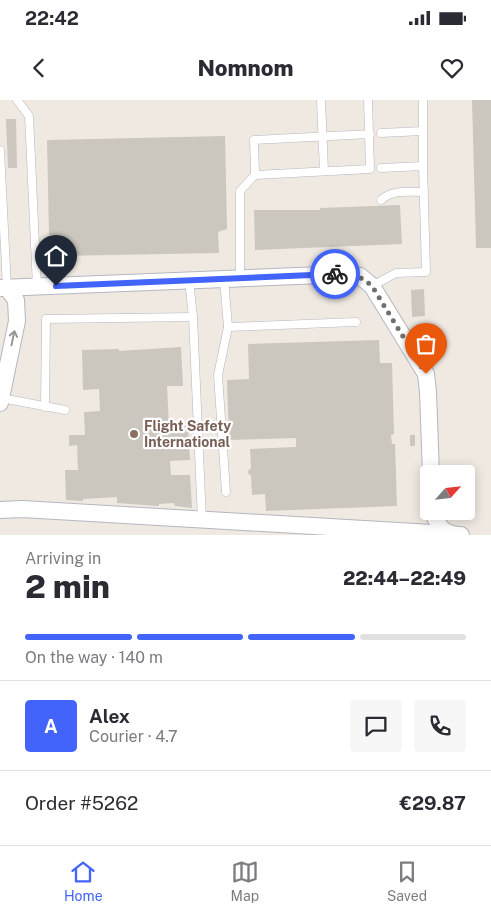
<!DOCTYPE html>
<html lang="en">
<head>
<meta charset="utf-8">
<style>
	:root { --surface:#fff; --page:#f7f7f7; --text:#2b2b33; --muted:#7c7c81; --line:#e1e1e2; --accent:#4264fb }
	body { margin:0; font-family:"Public Sans",sans-serif; background:var(--page); color:var(--text); height:100vh; display:flex; flex-direction:column; font-size:19px; white-space:nowrap }
	* { box-sizing:border-box; margin:0 }
	p { font-size:16px; color:var(--muted) }
	.icon { flex:none; width:28px; height:28px; fill:none; stroke:currentColor; stroke-width:2; stroke-linecap:round; stroke-linejoin:round }
	.map { position:relative; height:435px; overflow:hidden }
	.details { display:flex; flex-direction:column; background:var(--surface); flex:1 }
	.details>* { flex:none }
	.needle { width:32px; rotate:63deg }
	.tools { position:absolute; left:420px; top:365px; display:grid; gap:10px }
	.tools a { display:grid; place-items:center; width:55px; height:55px; border-radius:5px; background:var(--surface); box-shadow:0 2px 12px #0003; font-size:25px }
	.pin { position:absolute; display:grid; place-items:center; width:42px; height:42px; color:#fff; margin:-51px -21px; border-radius:50% 50% 50% 0; rotate:-45deg; box-shadow:0 0 5px #0007 }
	.pin .icon { rotate:45deg }
	.courier { position:absolute; display:grid; place-items:center; width:50px; height:50px; margin:-25px; border:4px solid #4264fb; border-radius:50%; background:#fff; color:#222; box-shadow:0 1px 6px #0007 }
	.summary em { font-style:normal; font-weight:800 }
	.summary div { display:flex; flex-direction:column-reverse }
	.summary { display:flex; align-items:center; justify-content:space-between; height:85px; padding:0 25px }
	h1 { font-size:32px; font-weight:800; line-height:38px }
	.bar { display:grid; grid-template-columns:repeat(4,1fr); gap:8px 5px; align-content:center; height:60px; padding:0 25px }
	.bar i { height:6px; border-radius:4px; background:var(--line) }
	.bar .selected { background:var(--accent) }
	.bar p { grid-column:span 4 }
	.line { display:flex; align-items:center; gap:12px; padding:0 25px; border-top:1px solid var(--line) }
	.line div { flex:1 }
	.round { display:grid; place-items:center; flex:none; width:52px; height:52px; border-radius:5px; background:var(--page) }
	.status { display:flex; justify-content:space-between; align-items:center; height:35px; padding:0 25px; background:var(--surface); direction:ltr }
	.status svg { height:14px; fill:currentColor }
	header { display:flex; justify-content:space-between; align-items:center; height:65px; padding:0 25px; background:var(--surface); font-size:22px; font-weight:800 }
	.dock { display:flex; justify-content:space-around; align-items:center; height:70px; border-top:1px solid var(--line); background:var(--surface); font-size:14px; color:var(--muted) }
	.dock a { display:grid; justify-items:center; gap:2px }
	.dock .selected { color:var(--accent) }
	.map>svg:first-child { display:block }
	.building { fill:#cbc7bf }
	.lines { fill:none; stroke-linecap:round; stroke-linejoin:round }
	.lane-casing { stroke:#b4b7c1; stroke-width:9 }
	.street-casing { stroke:#b4b7c1; stroke-width:18 }
	.lane { stroke:#fff; stroke-width:8 }
	.street { stroke:#fff; stroke-width:16 }
	.oneway { stroke:#969696 }
	.done { stroke:#726f6d; stroke-width:5; stroke-dasharray:0 9 }
	.route { stroke:#4264fb; stroke-width:6 }
	.education-dot { fill:#8d6e63; stroke:#fff; stroke-width:2 }
	.labels { text-anchor:middle; dominant-baseline:central; stroke-width:4.5; stroke-linejoin:round; paint-order:stroke }
	.education-label { font-size:14px; font-weight:bold; fill:#785e54; stroke:#fff; text-anchor:start }
</style>
</head>
<body>
<div class="status"><b>22:42</b><svg viewBox="0 0 49 12"><path d="M0 12V9h3v3zM5 12V6h3v6zM10 12V3h3v9zM15 12V0h3v12zM26 1h20v11H26zM47 4h2v5h-2z"/></svg></div>
<header><svg class="icon" aria-label="back" viewBox="0 0 24 24"><path d="M15 5l-7 7 7 7"/></svg>Nomnom<svg class="icon" aria-label="heart" viewBox="0 0 24 24"><path d="M12 20l-8-8c-3-5 5-10 8-4 3-6 11-1 8 4z"/></svg></header>
<div class="map">
<svg width="491" height="435" viewBox="0 0 491 435">
	<rect width="100%" height="100%" fill="#efe9e1"/>
	<g class="building">
		<polygon points="472,0 491,0 491,148 476,148"/>
		<polygon points="6,19 16,19 17,68 8,68"/>
		<polygon points="225,36 227,129 218,132 219,153 58,156 58,135 49,135 47,40"/>
		<polygon points="400,105 402,144 255,150 254,110 320,110 320,108"/>
		<polygon points="424,189 425,216 412,217 411,190"/>
		<polygon points="379,240 380,263 392,263 394,334 391,335 392,344 395,344 397,406 266,411 265,394 252,395 251,376 247,372 251,368 250,349 296,347 296,338 229,340 227,280 249,279 248,244"/>
		<polygon points="181,247 183,286 167,286 169,326 188,325 190,360 170,361 171,375 190,375 192,408 175,406 174,403 159,404 159,406 117,403 117,397 83,399 83,401 66,400 65,370 78,370 77,345 69,346 69,335 85,335 84,312 100,311 99,289 83,290 82,250 119,249 119,251"/>
		<rect x="410" y="335" width="5" height="11"/>
	</g>
	<g class="lines">
		<defs>
			<g id="lane">
				<polyline points="17,0 29,16 37,187"/>
				<polyline points="321,0 324,71"/>
				<polyline points="368,0 370,69 255,75 254,40 370,34"/>
				<polyline points="381,33 423,31"/>
				<polyline points="0,50 7,188"/>
				<polyline points="381,68 423,66"/>
				<path d="M381,100C393,89 409,92 424,92"/>
				<polyline points="240,178 240,91 255,75"/>
				<polyline points="224,179 228,227 218,275 226,392"/>
				<polyline points="189,180 193,217 202,420"/>
				<polyline points="372,186 396,173 426,172 423,66 423,0"/>
				<polyline points="228,227 356,222"/>
				<polyline points="1,298 65,310"/>
				<polyline points="45,307 46,219 193,217"/>
			</g>
			<g id="street">
				<polyline points="0,188 347,174 360,176 372,186 426,274 428,292 431,374"/>
				<polyline points="0,303 17,221 16,200 7,188"/>
				<polyline points="0,410 22,409 449,434"/>
				<path d="M432,411C439,427 442,434 461,435"/>
			</g>
		</defs>
		<use href="#lane" class="lane-casing"/>
		<use href="#street" class="street-casing"/>
		<use href="#lane" class="lane"/>
		<use href="#street" class="street"/>
	</g>
	<defs><path id="oneway-shaft" d="M-6 0H5M1.5-3L5.5 0L1.5 3" fill="none" stroke-width="1.6" stroke-linecap="round" stroke-linejoin="round" transform="scale(1.25)"/></defs>
	<use class="oneway" href="#oneway-shaft" transform="translate(13 238) rotate(-78)"/>
	<g class="lines">
		<path class="done" d="M335,174C352,173 359,175 372,186L426,274"/>
		<polyline class="route" points="56,186 335,174"/>
	</g>
	<circle class="education-dot" cx="134" cy="334" r="5"/>
	<g class="labels">
		<g class="education-label">
			<text x="144" y="326">Flight Safety<tspan x="144" dy="16">International</tspan></text>
		</g>
	</g>
</svg>
<div class="tools">
<a><svg class="needle" viewBox="-14 -14 28 28"><path d="M0-13l5 13h-10z" fill="#e53935"/><path d="M0 13l5-13h-10z" fill="#7c7c81"/></svg></a>
</div>
<div class="pin" style="left:426px;top:274px;background:#ea580c"><svg class="icon" aria-label="bag" viewBox="0 0 24 24"><path d="M5 8h14l-1 12H6zM9 8a3 3 0 0 1 6 0"/></svg></div>
<div class="pin" style="left:56px;top:186px;background:#1f2937"><svg class="icon" aria-label="home" viewBox="0 0 24 24"><path d="M3 11l9-7 9 7M6 9v11h12V9"/></svg></div>
<div class="courier" style="left:335px;top:174px"><svg class="icon" aria-label="bike" viewBox="0 0 24 24"><circle cx="6" cy="16" r="4"/><circle cx="18" cy="16" r="4"/><path d="M6 16l4-8h5l3 8M10 8l3 8H6M13 5h3"/></svg></div>
</div>
<section class="details">
<div class="summary"><div><h1>2 min</h1><p>Arriving in</p></div><em>22:44–22:49</em></div>
<div class="bar"><i class="selected"></i><i class="selected"></i><i class="selected"></i><i></i><p>On the way · 140 m</p></div>
<div class="line" style="height:90px"><b class="round" style="background:var(--accent);color:#fff">A</b><div><b>Alex</b><p>Courier · 4.7</p></div><a class="round"><svg class="icon" aria-label="chat" viewBox="0 0 24 24"><path d="M4 5h16v11H9l-5 4z"/></svg></a><a class="round"><svg class="icon" aria-label="phone" viewBox="0 0 24 24"><path d="M5 4h4l2 5-3 2q2 4 5 5l2-3 5 2v4C11 20 4 13 5 4z"/></svg></a></div>
<div class="line" style="height:65px"><div>Order #5262</div><b>€29.87</b></div>
</section>
<nav class="dock">
<a class="selected"><svg class="icon" aria-label="home" viewBox="0 0 24 24"><path d="M3 11l9-7 9 7M6 9v11h12V9"/></svg>Home</a>
<a><svg class="icon" aria-label="map" viewBox="0 0 24 24"><path d="M3 6l6-2 6 2 6-2v14l-6 2-6-2-6 2zM9 4v14M15 6v14"/></svg>Map</a>
<a><svg class="icon" aria-label="saved" viewBox="0 0 24 24"><path d="M7 4h10v16l-5-4-5 4z"/></svg>Saved</a>
</nav>
</body>
</html>
